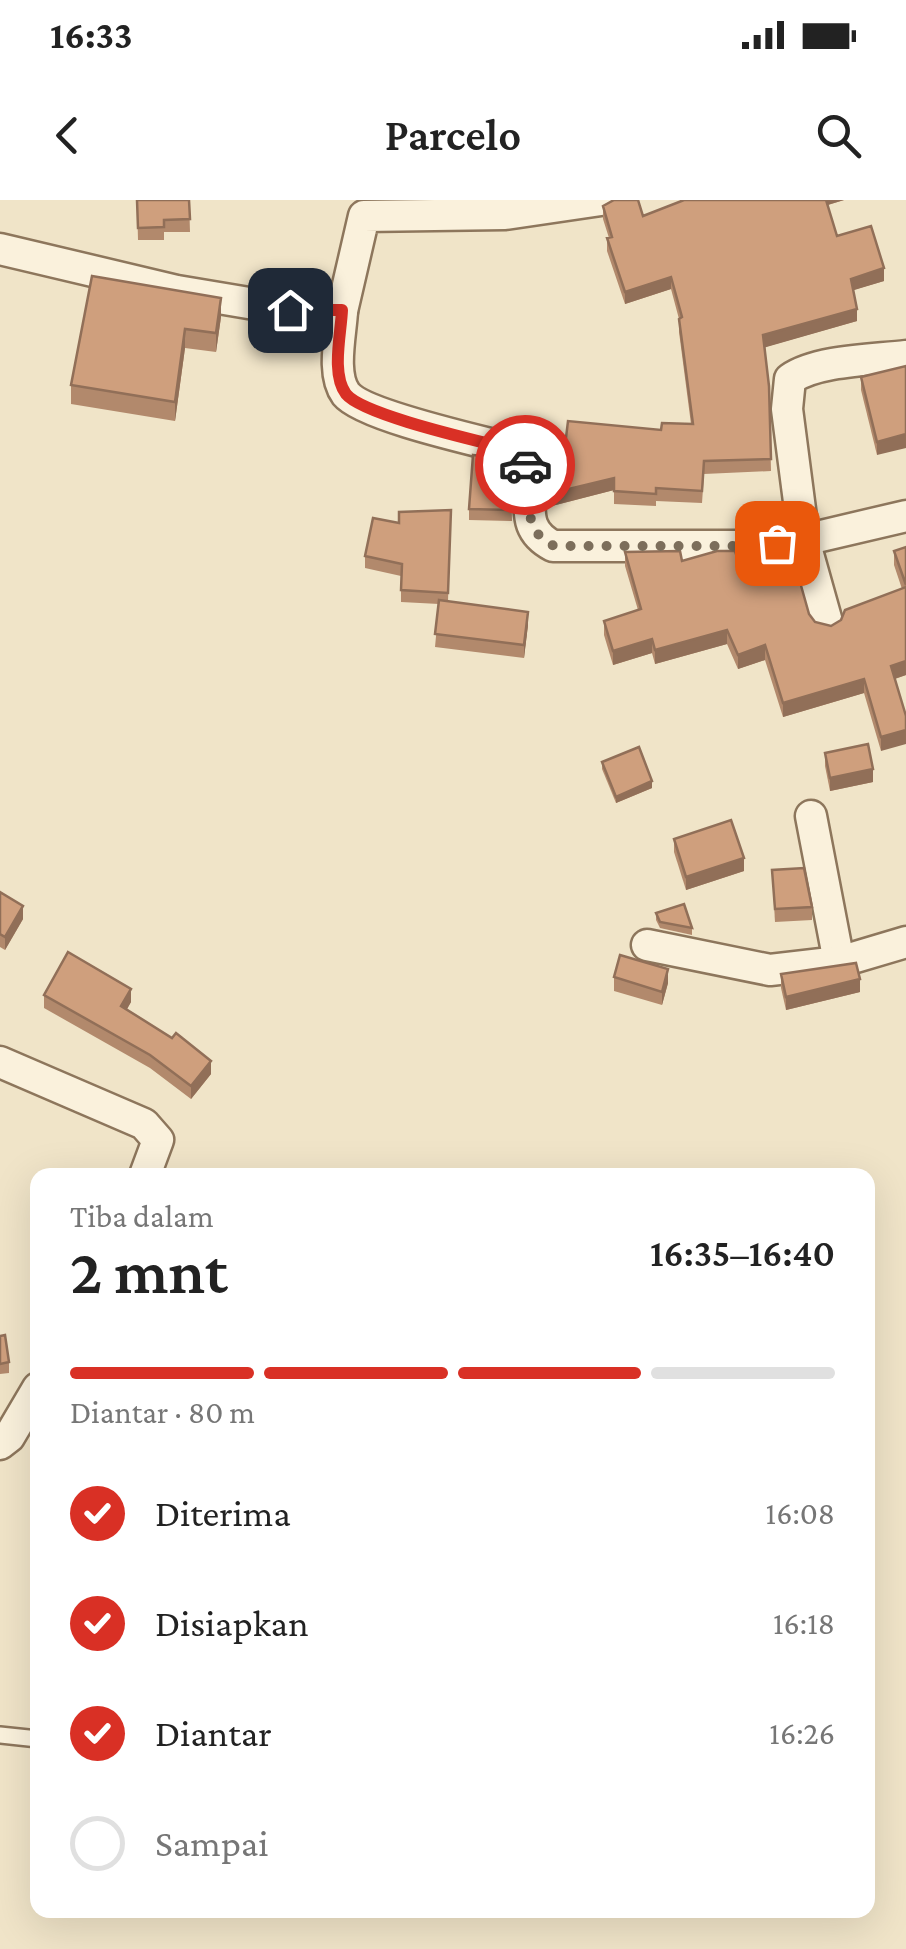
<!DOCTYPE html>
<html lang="id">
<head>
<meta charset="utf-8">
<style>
	:root { --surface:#fff; --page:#f6f6f6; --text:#222; --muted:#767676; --line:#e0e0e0; --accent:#d93025 }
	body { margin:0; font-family:"Crimson Pro",serif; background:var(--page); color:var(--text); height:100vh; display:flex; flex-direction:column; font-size:38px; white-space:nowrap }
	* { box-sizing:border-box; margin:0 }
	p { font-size:32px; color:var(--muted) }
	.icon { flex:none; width:55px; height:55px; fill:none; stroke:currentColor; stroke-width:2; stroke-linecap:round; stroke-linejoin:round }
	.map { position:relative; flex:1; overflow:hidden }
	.drawer { position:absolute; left:30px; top:968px; width:845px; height:750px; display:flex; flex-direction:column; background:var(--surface); border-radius:20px; box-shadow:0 10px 40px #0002 }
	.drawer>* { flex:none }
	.pin { position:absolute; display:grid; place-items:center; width:85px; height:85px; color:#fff; margin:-42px; border-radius:20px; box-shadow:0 5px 15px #0006 }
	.courier { position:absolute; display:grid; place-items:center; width:100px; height:100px; margin:-50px; border:8px solid #d93025; border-radius:50%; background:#fff; color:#222; box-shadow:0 2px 12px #0007 }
	.summary em { font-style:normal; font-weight:600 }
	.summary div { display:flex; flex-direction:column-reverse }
	.summary { display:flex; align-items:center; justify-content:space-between; height:170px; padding:0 40px }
	h1 { font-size:65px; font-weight:600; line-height:75px }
	.bar { display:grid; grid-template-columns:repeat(4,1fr); gap:15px 10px; align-content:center; height:120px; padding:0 40px }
	.bar i { height:12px; border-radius:8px; background:var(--line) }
	.bar .current { background:var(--accent) }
	.bar p { grid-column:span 4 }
	ol { padding:0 40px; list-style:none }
	li { display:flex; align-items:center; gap:30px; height:110px }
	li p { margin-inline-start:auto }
	li .icon { padding:10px; border-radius:50%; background:var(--accent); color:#fff; stroke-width:4 }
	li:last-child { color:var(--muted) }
	li i { width:55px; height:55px; border:5px solid var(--line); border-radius:50% }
	.status { display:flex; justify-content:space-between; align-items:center; height:70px; padding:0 50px; background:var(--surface); direction:ltr }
	.status svg { height:28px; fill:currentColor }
	header { display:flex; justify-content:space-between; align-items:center; height:130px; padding:0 40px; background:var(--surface); font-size:45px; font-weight:600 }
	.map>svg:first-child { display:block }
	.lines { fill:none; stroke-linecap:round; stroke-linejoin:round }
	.service-casing { stroke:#8d765c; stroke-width:20 }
	.minor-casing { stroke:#8d765c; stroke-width:35 }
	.service { stroke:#faf1dc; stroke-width:15 }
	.minor { stroke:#faf1dc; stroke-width:30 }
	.wall { fill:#b2896c }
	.shaded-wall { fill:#916f58 }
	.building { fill:#cf9f7d; stroke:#916f58; stroke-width:2.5 }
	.done { stroke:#7c6e5b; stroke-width:10; stroke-dasharray:0 18 }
	.route { stroke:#d93025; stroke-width:12 }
</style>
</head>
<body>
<div class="status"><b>16:33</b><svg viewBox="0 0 49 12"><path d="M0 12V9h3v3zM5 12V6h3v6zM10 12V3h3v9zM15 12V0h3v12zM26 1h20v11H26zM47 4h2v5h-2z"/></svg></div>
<header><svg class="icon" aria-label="back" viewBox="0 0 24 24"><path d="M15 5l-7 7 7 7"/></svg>Parcelo<svg class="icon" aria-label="search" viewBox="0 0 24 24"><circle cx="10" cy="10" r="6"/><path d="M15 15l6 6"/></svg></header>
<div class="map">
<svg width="906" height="1749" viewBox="0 0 906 1749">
	<rect width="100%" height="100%" fill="#f0e4c8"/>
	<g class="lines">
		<defs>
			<polyline id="service" points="0,1535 38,1539"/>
			<g id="minor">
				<polyline points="0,49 177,91 290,110 342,111 364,16 505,14 601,0"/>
				<path d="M342,111C341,134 331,174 346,194C363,215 475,240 506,248C554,280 505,321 553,346H750L804,340L787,209L790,179C817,160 873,160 906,156"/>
				<polyline points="827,422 804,340 906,316"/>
				<polyline points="811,616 839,762"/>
				<polyline points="647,745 770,770 839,762 906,742"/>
				<polyline points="0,862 144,924 158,940 145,975"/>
				<polyline points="0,1244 9,1237 38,1188"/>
			</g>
		</defs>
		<use href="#service" class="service-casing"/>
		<use href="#minor" class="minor-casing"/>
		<use href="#service" class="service"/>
		<use href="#minor" class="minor"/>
	</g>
	<g class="wall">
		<polygon points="137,0 189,0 190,32 164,32 164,40 138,40"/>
		<polygon points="680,0 844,0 828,5 837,36 884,81 853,90 857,121 765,147 769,186 771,271 704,274 702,303 656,301 656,306 614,304 614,290 548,307 543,251 691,224 679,132 679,119 671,89 625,104 607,51 607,38 609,38 603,19 603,6 643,16 680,2"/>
		<polygon points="92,76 221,117 216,152 185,148 175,221 71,204 71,185"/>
		<polygon points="906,166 877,255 861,190 861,177"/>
		<polygon points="511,278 512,321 469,320 469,309"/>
		<polygon points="451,310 448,401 528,425 524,458 435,447 439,404 401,402 401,376 365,368 365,356 399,323"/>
		<polygon points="906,347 906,475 895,479 881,551 864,493 783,517 765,460 738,469 727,444 655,464 652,453 613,465 604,435 604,421 638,410 625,366 625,352 682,361 740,367 809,414 815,422 831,426 902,389 894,365 894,351"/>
		<polygon points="825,553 873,582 830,591 825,566"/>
		<polygon points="602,562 652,588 616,603 602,569"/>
		<polygon points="674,639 744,671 686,690 674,652"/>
		<polygon points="772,670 812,707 812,720 775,722"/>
		<polygon points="0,692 23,719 5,750 0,747"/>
		<polygon points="656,713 692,728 692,735 660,728 656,720"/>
		<polygon points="781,774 860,792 786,810 781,788"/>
		<polygon points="614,777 668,783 662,805 614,791"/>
		<polygon points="44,795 131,802 126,810 211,874 191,899 150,868 44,808"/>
		<polygon points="0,1136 9,1162 9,1173 0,1174"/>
	</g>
	<g class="shaded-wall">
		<polygon points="824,0 844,0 824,6"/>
		<polygon points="884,68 884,81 851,91 851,79"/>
		<polygon points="671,77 671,89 625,104 625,92"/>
		<polygon points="221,98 221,117 216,152 216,133"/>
		<polygon points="857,109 857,121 763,148 763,135"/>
		<polygon points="185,129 185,148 175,221 175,202"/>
		<polygon points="906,234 906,248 877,255 877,242"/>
		<polygon points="614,278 614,290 548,307 548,294"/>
		<polygon points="528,412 528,425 524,458 524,445"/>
		<polygon points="727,430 727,444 655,464 655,450"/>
		<polygon points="652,439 652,453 613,465 613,451"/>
		<polygon points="765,445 765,460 738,469 738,455"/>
		<polygon points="906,461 906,475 891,480 891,466"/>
		<polygon points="864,479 864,493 783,517 783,503"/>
		<polygon points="906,530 906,544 881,551 881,537"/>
		<polygon points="873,569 873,582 830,591 830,578"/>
		<polygon points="652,581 652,588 616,603 616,597"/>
		<polygon points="744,658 744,671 686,690 686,677"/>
		<polygon points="23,706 23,719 5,750 5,737"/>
		<polygon points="668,769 668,783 662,805 662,792"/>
		<polygon points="860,779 860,792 786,810 786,797"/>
		<polygon points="131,789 131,802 121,820 121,806"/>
		<polygon points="211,861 211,874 191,899 191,886"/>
	</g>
	<g class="building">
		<polygon points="137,0 189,0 190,19 164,20 164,27 138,28"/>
		<polygon points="614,0 638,0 643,16 684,0 826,0 837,36 871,26 884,68 851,79 857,109 763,135 769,186 771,259 704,261 702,291 656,288 656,294 614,291 614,278 548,294 543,251 565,246 568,221 661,230 662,223 693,224 679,119 682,117 671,77 625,92 607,38 612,37 603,6"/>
		<polygon points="92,76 221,98 216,133 185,129 175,202 71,185"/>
		<polygon points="906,166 906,234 877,242 861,177"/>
		<polygon points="473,255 501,258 505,261 511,278 512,310 469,309"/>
		<polygon points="451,310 448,393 401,390 402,364 365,356 373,318 399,323 399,312"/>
		<polygon points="906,347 906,385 894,351"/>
		<polygon points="791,350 809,414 815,422 831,426 841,420 845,410 906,387 906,461 891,466 906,516 906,530 881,537 864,479 783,503 765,445 738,455 727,430 655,450 652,439 613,451 604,421 641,409 625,352 680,351 682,361 717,351 735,351 740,367"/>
		<polygon points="439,400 528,412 524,445 435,434"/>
		<polygon points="868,544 873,569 830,578 825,553"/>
		<polygon points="639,547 652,581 616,597 602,562"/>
		<polygon points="731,620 744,658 686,677 674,639"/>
		<polygon points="804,668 812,707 775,709 772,670"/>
		<polygon points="0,692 23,706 5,737 0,734"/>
		<polygon points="684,704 692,728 660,722 656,713"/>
		<polygon points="68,752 131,789 121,806 172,838 176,833 211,861 191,886 150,855 44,795"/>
		<polygon points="620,755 668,769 662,792 614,777"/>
		<polygon points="856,763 860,779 786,797 781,774"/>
		<polygon points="5,1135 9,1162 0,1164 0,1136"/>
	</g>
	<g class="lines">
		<path class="done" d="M525,265C537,298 516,327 554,346H750L777,343"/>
		<path class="route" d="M290,110H342C341,134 331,174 346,194C363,215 475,240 506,248L524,260L525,265"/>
	</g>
</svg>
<div class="pin" style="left:777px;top:343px;background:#ea580c"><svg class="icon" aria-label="bag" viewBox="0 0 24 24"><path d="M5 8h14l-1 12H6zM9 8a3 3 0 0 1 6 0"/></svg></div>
<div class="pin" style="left:290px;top:110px;background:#1f2937"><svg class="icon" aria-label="home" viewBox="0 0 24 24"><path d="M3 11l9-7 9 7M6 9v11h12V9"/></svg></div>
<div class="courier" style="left:525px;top:265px"><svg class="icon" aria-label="car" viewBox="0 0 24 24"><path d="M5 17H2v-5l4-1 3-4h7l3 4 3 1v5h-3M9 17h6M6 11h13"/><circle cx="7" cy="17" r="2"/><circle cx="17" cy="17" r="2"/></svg></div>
<section class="drawer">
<div class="summary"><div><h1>2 mnt</h1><p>Tiba dalam</p></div><em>16:35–16:40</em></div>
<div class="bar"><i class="current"></i><i class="current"></i><i class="current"></i><i></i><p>Diantar · 80 m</p></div>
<ol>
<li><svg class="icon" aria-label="check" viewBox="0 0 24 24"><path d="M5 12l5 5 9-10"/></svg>Diterima<p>16:08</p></li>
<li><svg class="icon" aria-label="check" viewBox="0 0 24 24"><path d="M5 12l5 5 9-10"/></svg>Disiapkan<p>16:18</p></li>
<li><svg class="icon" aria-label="check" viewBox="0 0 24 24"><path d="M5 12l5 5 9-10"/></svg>Diantar<p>16:26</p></li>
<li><i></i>Sampai</li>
</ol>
</section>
</div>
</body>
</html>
